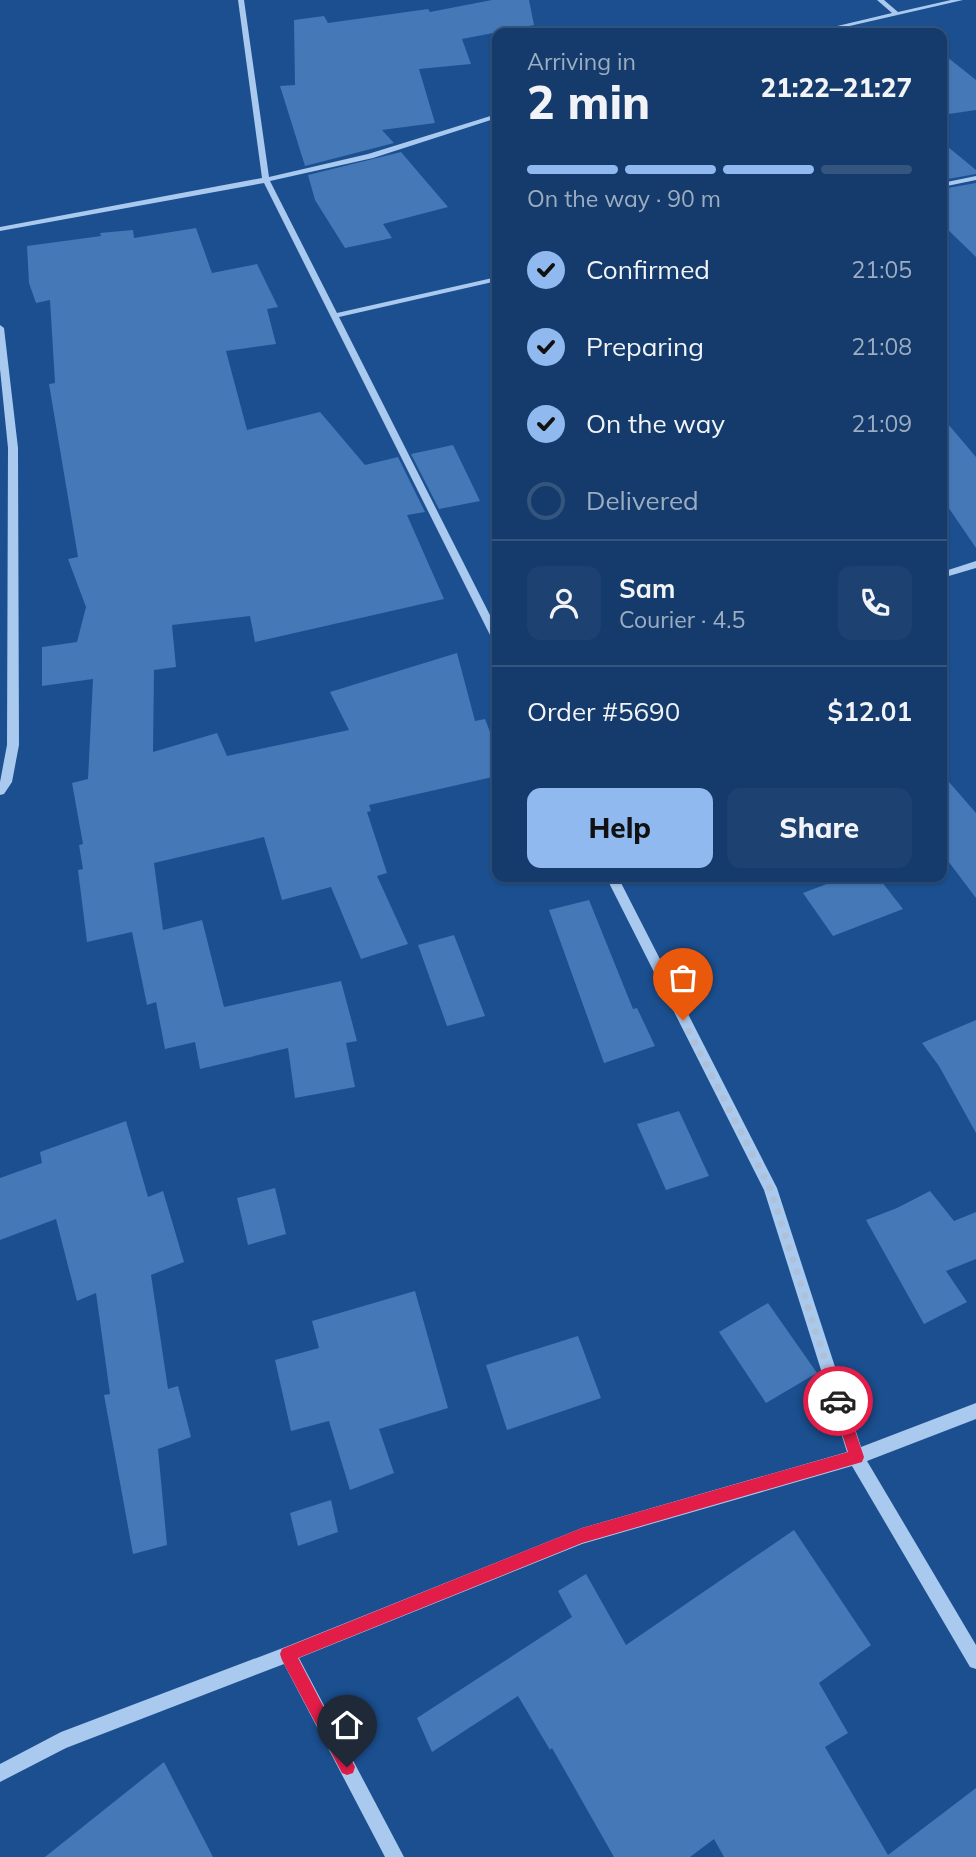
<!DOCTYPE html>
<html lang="en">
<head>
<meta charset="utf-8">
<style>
	:root { --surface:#143b6b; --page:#1d4271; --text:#f1f3f6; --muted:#9dadc1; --line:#33557e; --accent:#90b9f0 }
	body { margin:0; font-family:Mulish,sans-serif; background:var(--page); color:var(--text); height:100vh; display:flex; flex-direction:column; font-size:26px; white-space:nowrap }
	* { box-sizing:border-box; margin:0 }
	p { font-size:23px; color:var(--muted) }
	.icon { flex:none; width:38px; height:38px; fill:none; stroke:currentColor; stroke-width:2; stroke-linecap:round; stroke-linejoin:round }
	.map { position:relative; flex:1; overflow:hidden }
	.details { position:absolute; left:492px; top:28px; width:455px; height:854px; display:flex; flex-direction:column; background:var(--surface); border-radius:14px; box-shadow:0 2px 5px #0004,0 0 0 2px var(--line) }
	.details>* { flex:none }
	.pin { position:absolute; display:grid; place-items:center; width:60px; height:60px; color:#fff; margin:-72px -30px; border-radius:50% 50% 50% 0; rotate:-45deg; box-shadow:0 0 7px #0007 }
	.pin .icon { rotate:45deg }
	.courier { position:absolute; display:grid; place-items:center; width:70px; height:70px; margin:-35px; border:5px solid #e11d48; border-radius:50%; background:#fff; color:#222; box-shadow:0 2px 9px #0007 }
	.headline em { font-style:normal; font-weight:800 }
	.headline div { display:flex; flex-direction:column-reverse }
	.headline { display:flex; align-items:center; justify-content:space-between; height:119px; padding:0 35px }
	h1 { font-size:46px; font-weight:800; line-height:52px }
	.bar { display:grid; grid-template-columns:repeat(4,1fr); gap:10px 7px; align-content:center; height:84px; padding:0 35px }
	.bar i { height:9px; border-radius:5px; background:var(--line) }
	.bar .current { background:var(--accent) }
	.bar p { grid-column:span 4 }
	.line { display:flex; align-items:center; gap:18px; padding:0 35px; border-top:2px solid var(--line) }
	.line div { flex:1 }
	.round { display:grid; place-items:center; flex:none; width:74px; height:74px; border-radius:14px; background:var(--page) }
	ol { padding:0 35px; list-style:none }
	li { display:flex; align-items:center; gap:21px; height:77px }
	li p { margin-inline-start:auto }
	li .icon { padding:7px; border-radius:50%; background:var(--accent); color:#111; stroke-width:4 }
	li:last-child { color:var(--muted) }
	li i { width:38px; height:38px; border:4px solid var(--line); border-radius:50% }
	.primary-button { display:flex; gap:14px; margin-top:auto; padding:14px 35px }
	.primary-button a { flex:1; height:80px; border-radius:14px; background:var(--accent); color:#111; font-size:28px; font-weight:800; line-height:80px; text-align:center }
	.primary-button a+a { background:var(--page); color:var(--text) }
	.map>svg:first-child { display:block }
	.building { fill:#4478b7 }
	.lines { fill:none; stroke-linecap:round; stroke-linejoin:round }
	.minor { fill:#a9c9ee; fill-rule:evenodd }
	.route { fill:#e11d48 }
	.done { stroke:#afc1d8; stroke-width:7; stroke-dasharray:0 12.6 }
</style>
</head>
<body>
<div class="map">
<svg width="976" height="1857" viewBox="0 0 976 1857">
	<rect width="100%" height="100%" fill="#1b4f8f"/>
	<g class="building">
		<polygon points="492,0 529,0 534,25 462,39 471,64 419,69 435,123 382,130 394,143 305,166 280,86 295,85 294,20 324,16 328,23 428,9 430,12"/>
		<polygon points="942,53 976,80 976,110 942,115"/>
		<polygon points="942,142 976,170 976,174 942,180"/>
		<polygon points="401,152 448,207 383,224 392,238 345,248 315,200 308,175"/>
		<polygon points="976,183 976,257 942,224 942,189"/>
		<polygon points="196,228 212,273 257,264 278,307 267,309 276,344 226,351 247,430 320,412 365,465 398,457 425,512 407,515 444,599 255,642 250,616 172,625 176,667 154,670 153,752 217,733 227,756 349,730 330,692 457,653 475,721 485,719 497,750 497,776 369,805 371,811 367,812 387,873 377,876 408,944 361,959 331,887 282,900 264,837 154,863 163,930 202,920 224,1007 341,981 357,1041 346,1043 355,1087 295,1098 288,1048 200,1069 195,1042 165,1049 156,1002 147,1005 132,932 87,942 78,870 83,869 79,845 83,844 72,783 88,779 93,679 42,686 42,647 77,642 86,607 68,559 78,557 49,384 55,383 50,300 36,303 29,283 27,246 101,236 100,233 133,230 134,238"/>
		<polygon points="942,417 976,457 976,548 942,498"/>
		<polygon points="453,445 480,501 439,509 411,454"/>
		<polygon points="942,774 976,813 976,898 942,853"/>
		<polygon points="845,877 878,877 903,909 833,936 803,893"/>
		<polygon points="589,900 633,1009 637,1008 655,1046 604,1063 549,910"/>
		<polygon points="454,935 485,1016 447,1026 418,945"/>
		<polygon points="976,1020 976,1133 939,1066 922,1043"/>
		<polygon points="679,1111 709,1176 666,1190 637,1124"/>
		<polygon points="126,1121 148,1197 163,1191 184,1262 151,1275 168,1389 178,1386 191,1437 158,1449 167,1545 133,1554 104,1395 110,1394 96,1293 77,1301 56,1219 0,1240 0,1178 42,1163 40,1152"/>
		<polygon points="275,1188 286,1234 248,1245 237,1198"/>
		<polygon points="930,1191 954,1221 976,1212 976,1259 946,1271 967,1302 924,1324 866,1220 897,1208"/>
		<polygon points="415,1291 448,1408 379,1429 394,1473 350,1490 329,1421 291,1431 275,1360 319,1348 312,1321"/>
		<polygon points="768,1303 817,1373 766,1403 719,1332"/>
		<polygon points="578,1336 601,1398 507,1430 486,1365"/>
		<polygon points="331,1500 338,1532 298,1546 290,1513"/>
		<polygon points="794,1530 871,1645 819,1683 848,1733 825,1747 888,1855 976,1788 976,1857 724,1857 714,1839 690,1857 614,1857 552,1748 550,1750 518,1696 432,1752 417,1718 572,1617 558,1591 586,1574 626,1645"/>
		<polygon points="164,1762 213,1857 45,1857"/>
	</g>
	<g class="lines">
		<g class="minor">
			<polygon points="238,0 244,0 269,177 368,154 497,114 497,118 373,158 270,181 337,313 497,277 497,281 339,317 497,629 497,643 492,639 264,183 0,231 0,227 262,178"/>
			<polygon points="877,0 884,0 898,12 951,0 963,0 819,33 808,33 892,13"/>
			<polygon points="976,176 976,180 942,187 942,183"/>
			<polygon points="0,325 4,328 18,448 19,745 12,782 4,794 0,795 0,782 7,745 8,448 0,369"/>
			<polygon points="976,561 976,568 942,578 942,572"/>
			<polygon points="606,877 618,877 777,1188 861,1447 976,1403 976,1419 867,1461 976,1645 976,1669 970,1667 852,1466 582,1544 299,1658 404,1857 385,1857 284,1664 66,1748 0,1782 0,1764 61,1732 288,1646 582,1528 847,1452 764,1190"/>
		</g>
	</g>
	<polygon class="route" points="838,1393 845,1401 864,1457 862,1462 582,1543 298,1658 355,1767 353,1773 347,1775 342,1773 282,1660 280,1654 282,1649 582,1528 848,1452 831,1401"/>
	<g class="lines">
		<polyline class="done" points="683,1020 770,1188 838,1401"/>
	</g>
</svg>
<div class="pin" style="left:683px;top:1020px;background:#ea580c"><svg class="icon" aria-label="bag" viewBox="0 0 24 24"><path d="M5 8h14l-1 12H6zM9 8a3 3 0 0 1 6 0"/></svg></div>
<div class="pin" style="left:347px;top:1767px;background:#1f2937"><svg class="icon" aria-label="home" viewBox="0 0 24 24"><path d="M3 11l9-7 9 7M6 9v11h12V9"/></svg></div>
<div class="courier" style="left:838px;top:1401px"><svg class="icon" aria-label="car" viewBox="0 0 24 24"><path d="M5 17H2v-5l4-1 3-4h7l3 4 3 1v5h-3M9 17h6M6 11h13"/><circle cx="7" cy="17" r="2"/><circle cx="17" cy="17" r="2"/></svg></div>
<section class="details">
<div class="headline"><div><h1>2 min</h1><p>Arriving in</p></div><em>21:22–21:27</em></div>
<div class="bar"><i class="current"></i><i class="current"></i><i class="current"></i><i></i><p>On the way · 90 m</p></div>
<ol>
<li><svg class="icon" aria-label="check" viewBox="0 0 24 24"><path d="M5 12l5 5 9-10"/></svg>Confirmed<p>21:05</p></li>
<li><svg class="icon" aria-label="check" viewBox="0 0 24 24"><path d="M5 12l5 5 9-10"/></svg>Preparing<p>21:08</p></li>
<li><svg class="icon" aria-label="check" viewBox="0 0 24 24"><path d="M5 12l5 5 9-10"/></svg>On the way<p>21:09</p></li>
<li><i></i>Delivered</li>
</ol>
<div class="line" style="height:126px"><a class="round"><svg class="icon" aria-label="person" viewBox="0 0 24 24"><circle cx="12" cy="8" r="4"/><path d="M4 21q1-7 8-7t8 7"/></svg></a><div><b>Sam</b><p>Courier · 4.5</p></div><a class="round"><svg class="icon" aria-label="phone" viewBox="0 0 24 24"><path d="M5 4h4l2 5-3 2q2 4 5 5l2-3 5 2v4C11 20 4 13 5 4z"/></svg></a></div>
<div class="line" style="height:91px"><div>Order #5690</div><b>$12.01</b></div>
<div class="primary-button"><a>Help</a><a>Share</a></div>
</section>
</div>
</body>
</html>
